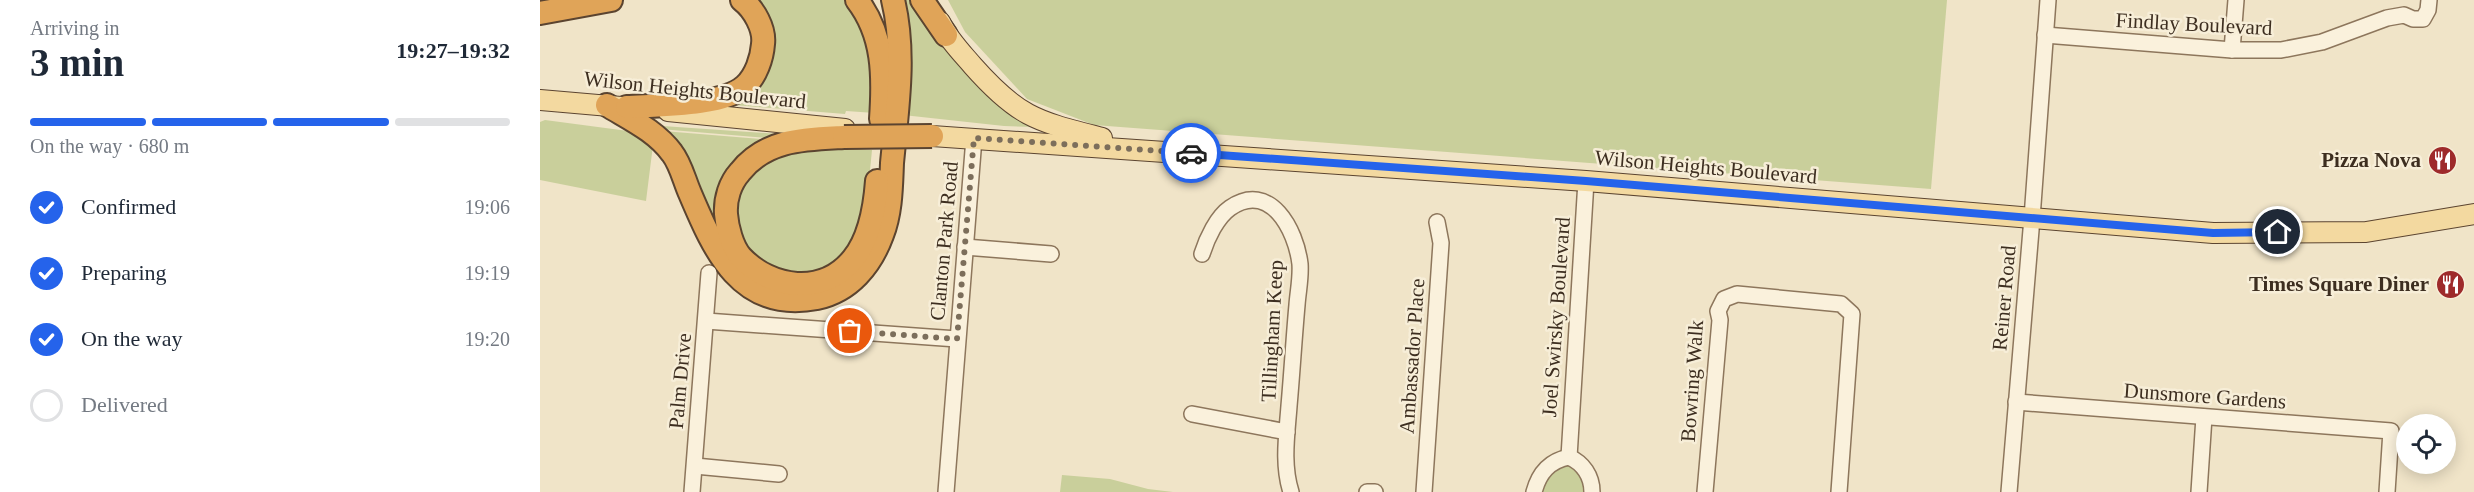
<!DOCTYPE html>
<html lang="en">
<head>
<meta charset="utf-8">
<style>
	:root { --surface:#fff; --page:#f2f2f3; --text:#1f2937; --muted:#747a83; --line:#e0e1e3; --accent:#2563eb }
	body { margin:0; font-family:Georgia,serif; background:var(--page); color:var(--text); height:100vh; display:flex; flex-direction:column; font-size:22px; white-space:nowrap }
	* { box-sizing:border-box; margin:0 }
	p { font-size:20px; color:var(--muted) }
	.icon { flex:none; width:33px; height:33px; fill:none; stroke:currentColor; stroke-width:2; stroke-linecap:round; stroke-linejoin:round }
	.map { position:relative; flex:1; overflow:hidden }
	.panel { display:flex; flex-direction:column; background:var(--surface); width:540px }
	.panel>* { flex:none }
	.fabs { position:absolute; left:1856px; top:414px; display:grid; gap:12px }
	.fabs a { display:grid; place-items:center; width:60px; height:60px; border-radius:50%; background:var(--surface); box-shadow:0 3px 15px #0003; font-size:30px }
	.pin { position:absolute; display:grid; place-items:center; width:51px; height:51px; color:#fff; margin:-26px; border:3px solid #fff; border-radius:50%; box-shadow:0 2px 6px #0007 }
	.courier { position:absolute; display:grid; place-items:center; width:60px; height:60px; margin:-30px; border:4px solid #2563eb; border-radius:50%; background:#fff; color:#222; box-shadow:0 2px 8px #0007 }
	.headline em { font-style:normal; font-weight:700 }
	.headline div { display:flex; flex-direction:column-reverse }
	.headline { display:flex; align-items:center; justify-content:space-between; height:102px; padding:0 30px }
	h1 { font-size:39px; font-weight:700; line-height:45px }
	.bar { display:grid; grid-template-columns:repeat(4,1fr); gap:9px 6px; align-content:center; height:72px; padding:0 30px }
	.bar i { height:8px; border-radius:4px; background:var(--line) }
	.bar .current { background:var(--accent) }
	.bar p { grid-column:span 4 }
	ol { padding:0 30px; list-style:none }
	li { display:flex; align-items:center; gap:18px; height:66px }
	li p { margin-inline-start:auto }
	li .icon { padding:6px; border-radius:50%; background:var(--accent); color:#fff; stroke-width:4 }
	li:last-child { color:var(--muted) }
	li i { width:33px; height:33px; border:3px solid var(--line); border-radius:50% }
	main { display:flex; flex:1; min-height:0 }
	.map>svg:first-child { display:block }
	.green { fill:#c9cf9b }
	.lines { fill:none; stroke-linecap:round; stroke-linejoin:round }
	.minor-casing { stroke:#8d765c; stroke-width:18 }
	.major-casing { stroke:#5b4430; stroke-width:22 }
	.highway-casing { stroke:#5b4430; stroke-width:26 }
	.minor { stroke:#faf1dc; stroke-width:15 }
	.major { stroke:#f3d9a0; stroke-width:20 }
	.highway { stroke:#e0a458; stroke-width:22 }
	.highway-bridge-casing { stroke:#5b4430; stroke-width:26; stroke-linecap:butt }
	.highway-bridge { stroke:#e0a458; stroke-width:22 }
	.done { stroke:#7c6e5b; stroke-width:6; stroke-dasharray:0 10.8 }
	.route { stroke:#2563eb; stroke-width:8 }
	.labels { text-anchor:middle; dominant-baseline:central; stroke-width:5; stroke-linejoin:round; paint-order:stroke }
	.street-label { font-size:21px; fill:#3d2e20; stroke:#f7eed8 }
	.poi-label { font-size:21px; font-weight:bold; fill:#3d2e20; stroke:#f7eed8; text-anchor:end }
</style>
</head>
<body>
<main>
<section class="panel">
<div class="headline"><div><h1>3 min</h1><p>Arriving in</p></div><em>19:27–19:32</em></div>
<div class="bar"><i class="current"></i><i class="current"></i><i class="current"></i><i></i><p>On the way · 680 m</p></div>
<ol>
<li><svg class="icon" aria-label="check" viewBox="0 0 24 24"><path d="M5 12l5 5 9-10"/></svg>Confirmed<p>19:06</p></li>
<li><svg class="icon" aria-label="check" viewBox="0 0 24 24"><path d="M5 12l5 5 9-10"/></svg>Preparing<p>19:19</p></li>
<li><svg class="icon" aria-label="check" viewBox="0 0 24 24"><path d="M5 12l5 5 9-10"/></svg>On the way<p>19:20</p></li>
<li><i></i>Delivered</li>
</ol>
</section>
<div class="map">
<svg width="1934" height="492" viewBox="0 0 1934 492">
	<rect width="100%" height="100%" fill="#f0e4c8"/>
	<g class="green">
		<polygon points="214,0 308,0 333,46 335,113 306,111 305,114 181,104 220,77"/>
		<polygon points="359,0 372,0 495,127 464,126 363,115"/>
		<polygon points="408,0 1407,0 1391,189 554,125 487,99 425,32"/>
		<polygon points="5,120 88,131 113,145 106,201 0,180 0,122"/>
		<polygon points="108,125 253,135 238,139 120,129"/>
		<polygon points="123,131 232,140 221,145 177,237"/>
		<polygon points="288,147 332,150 327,201 317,235 296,265 260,277 212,259 194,220 201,184 238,152"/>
		<polygon points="1027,465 1040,470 1048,492 1002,492 1006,476 1020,466"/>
		<polygon points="522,475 570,479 608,489 633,492 520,492"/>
	</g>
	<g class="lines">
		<defs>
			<g id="minor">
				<polyline points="1505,35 1692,50 1741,50 1782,42 1847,18 1864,15 1873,19 1883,19 1888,10 1889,0"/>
				<polyline points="1692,50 1696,0"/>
				<polyline points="425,247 511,254"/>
				<path d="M662,254C667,238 677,217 690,208C730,180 756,230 760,264C761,278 758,291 757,305C754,338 752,372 749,406C747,434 742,464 751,492"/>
				<polyline points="166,321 417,339"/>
				<polyline points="1476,402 1851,431 1847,492"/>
				<polyline points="652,414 747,432"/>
				<polyline points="1029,457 1046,181"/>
				<polyline points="155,466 239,474"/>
				<polyline points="152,492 169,273"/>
				<polyline points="406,492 434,138"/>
				<polyline points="827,492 835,492"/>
				<polyline points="884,492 901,243 897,222"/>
				<path d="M994,492C999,473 1009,461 1029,457C1043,463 1052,476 1052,492"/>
				<polyline points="1165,492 1180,320 1178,311 1184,299 1197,294 1301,304 1312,314 1299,492"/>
				<polyline points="1469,492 1492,218 1508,0"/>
				<polyline points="1659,492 1664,417"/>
			</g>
			<g id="major">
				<path d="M400,22C408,39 421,52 433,66C479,118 497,121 562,138"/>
				<polyline points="0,100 81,107"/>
				<polyline points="128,111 305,129"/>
				<polyline points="392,136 1046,181 1673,233 1826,232 1934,214"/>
			</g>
			<g id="highway">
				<path d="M317,0C344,35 344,76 341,119"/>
				<polyline points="382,0 406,35"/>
				<polyline points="0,13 71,0"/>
				<path d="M67,105C90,119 116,131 132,153C140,163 144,179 149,191C174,250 200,313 277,298C310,291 331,265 342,235C351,212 351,187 352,163C357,110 366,53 353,0"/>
				<path d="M87,107C117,105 183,106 205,86C216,76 222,58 223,44C225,29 214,9 202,0"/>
				<path d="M304,137C265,139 226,139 200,172C190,183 185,199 186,214C187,227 192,247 201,257C231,289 283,296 313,259C330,238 335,208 337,181"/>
			</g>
		</defs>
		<use href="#minor" class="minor-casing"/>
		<use href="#major" class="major-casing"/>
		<use href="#highway" class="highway-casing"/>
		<use href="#minor" class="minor"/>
		<use href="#major" class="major"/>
		<use href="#highway" class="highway"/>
		<defs>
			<polyline id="highway-bridge" points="304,137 392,136"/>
		</defs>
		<use href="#highway-bridge" class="highway-bridge-casing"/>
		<use href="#highway-bridge" class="highway-bridge"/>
	</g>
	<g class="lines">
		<polyline class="done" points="310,331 417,339 434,138 651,153"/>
		<polyline class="route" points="651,153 1046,181 1673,233 1738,232"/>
	</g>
	<defs>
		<symbol id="restaurant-disc" viewBox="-11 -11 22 22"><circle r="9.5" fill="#9e2a2b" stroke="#f7eed8"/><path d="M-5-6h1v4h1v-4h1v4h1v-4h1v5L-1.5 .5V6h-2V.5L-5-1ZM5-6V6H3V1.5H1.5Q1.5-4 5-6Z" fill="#fff"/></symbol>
	</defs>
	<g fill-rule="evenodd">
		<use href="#restaurant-disc" x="1886" y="144" width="33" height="33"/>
		<use href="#restaurant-disc" x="1894" y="268" width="33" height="33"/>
	</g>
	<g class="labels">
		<g class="street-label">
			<text transform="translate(1654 24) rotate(3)">Findlay Boulevard</text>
			<text transform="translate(155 90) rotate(6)">Wilson Heights Boulevard</text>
			<text transform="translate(1166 167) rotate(5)">Wilson Heights Boulevard</text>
			<text transform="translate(404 241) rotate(-85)">Clanton Park Road</text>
			<text transform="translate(1464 298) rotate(-85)">Reiner Road</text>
			<text transform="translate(1016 317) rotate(-86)">Joel Swirsky Boulevard</text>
			<text transform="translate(732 331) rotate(-87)">Tillingham Keep</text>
			<text transform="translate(872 356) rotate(-86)">Ambassador Place</text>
			<text transform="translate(140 381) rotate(-85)">Palm Drive</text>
			<text transform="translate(1152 381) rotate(-86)">Bowring Walk</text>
			<text transform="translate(1665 396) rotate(4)">Dunsmore Gardens</text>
		</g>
		<g class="poi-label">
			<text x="1881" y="160">Pizza Nova</text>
			<text x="1889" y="284">Times Square Diner</text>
		</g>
	</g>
</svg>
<div class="fabs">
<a><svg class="icon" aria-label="locate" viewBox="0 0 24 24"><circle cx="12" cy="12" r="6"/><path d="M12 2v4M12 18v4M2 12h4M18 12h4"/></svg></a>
</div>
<div class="pin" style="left:310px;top:331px;background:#ea580c"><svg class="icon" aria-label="bag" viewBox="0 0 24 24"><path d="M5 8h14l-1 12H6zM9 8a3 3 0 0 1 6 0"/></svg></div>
<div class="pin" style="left:1738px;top:232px;background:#1f2937"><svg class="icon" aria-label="home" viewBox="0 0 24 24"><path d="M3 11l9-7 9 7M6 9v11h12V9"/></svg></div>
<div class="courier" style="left:651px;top:153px"><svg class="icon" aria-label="car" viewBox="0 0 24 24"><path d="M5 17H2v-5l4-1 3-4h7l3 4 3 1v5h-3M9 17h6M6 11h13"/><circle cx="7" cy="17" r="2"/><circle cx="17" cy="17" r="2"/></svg></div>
</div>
</main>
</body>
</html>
